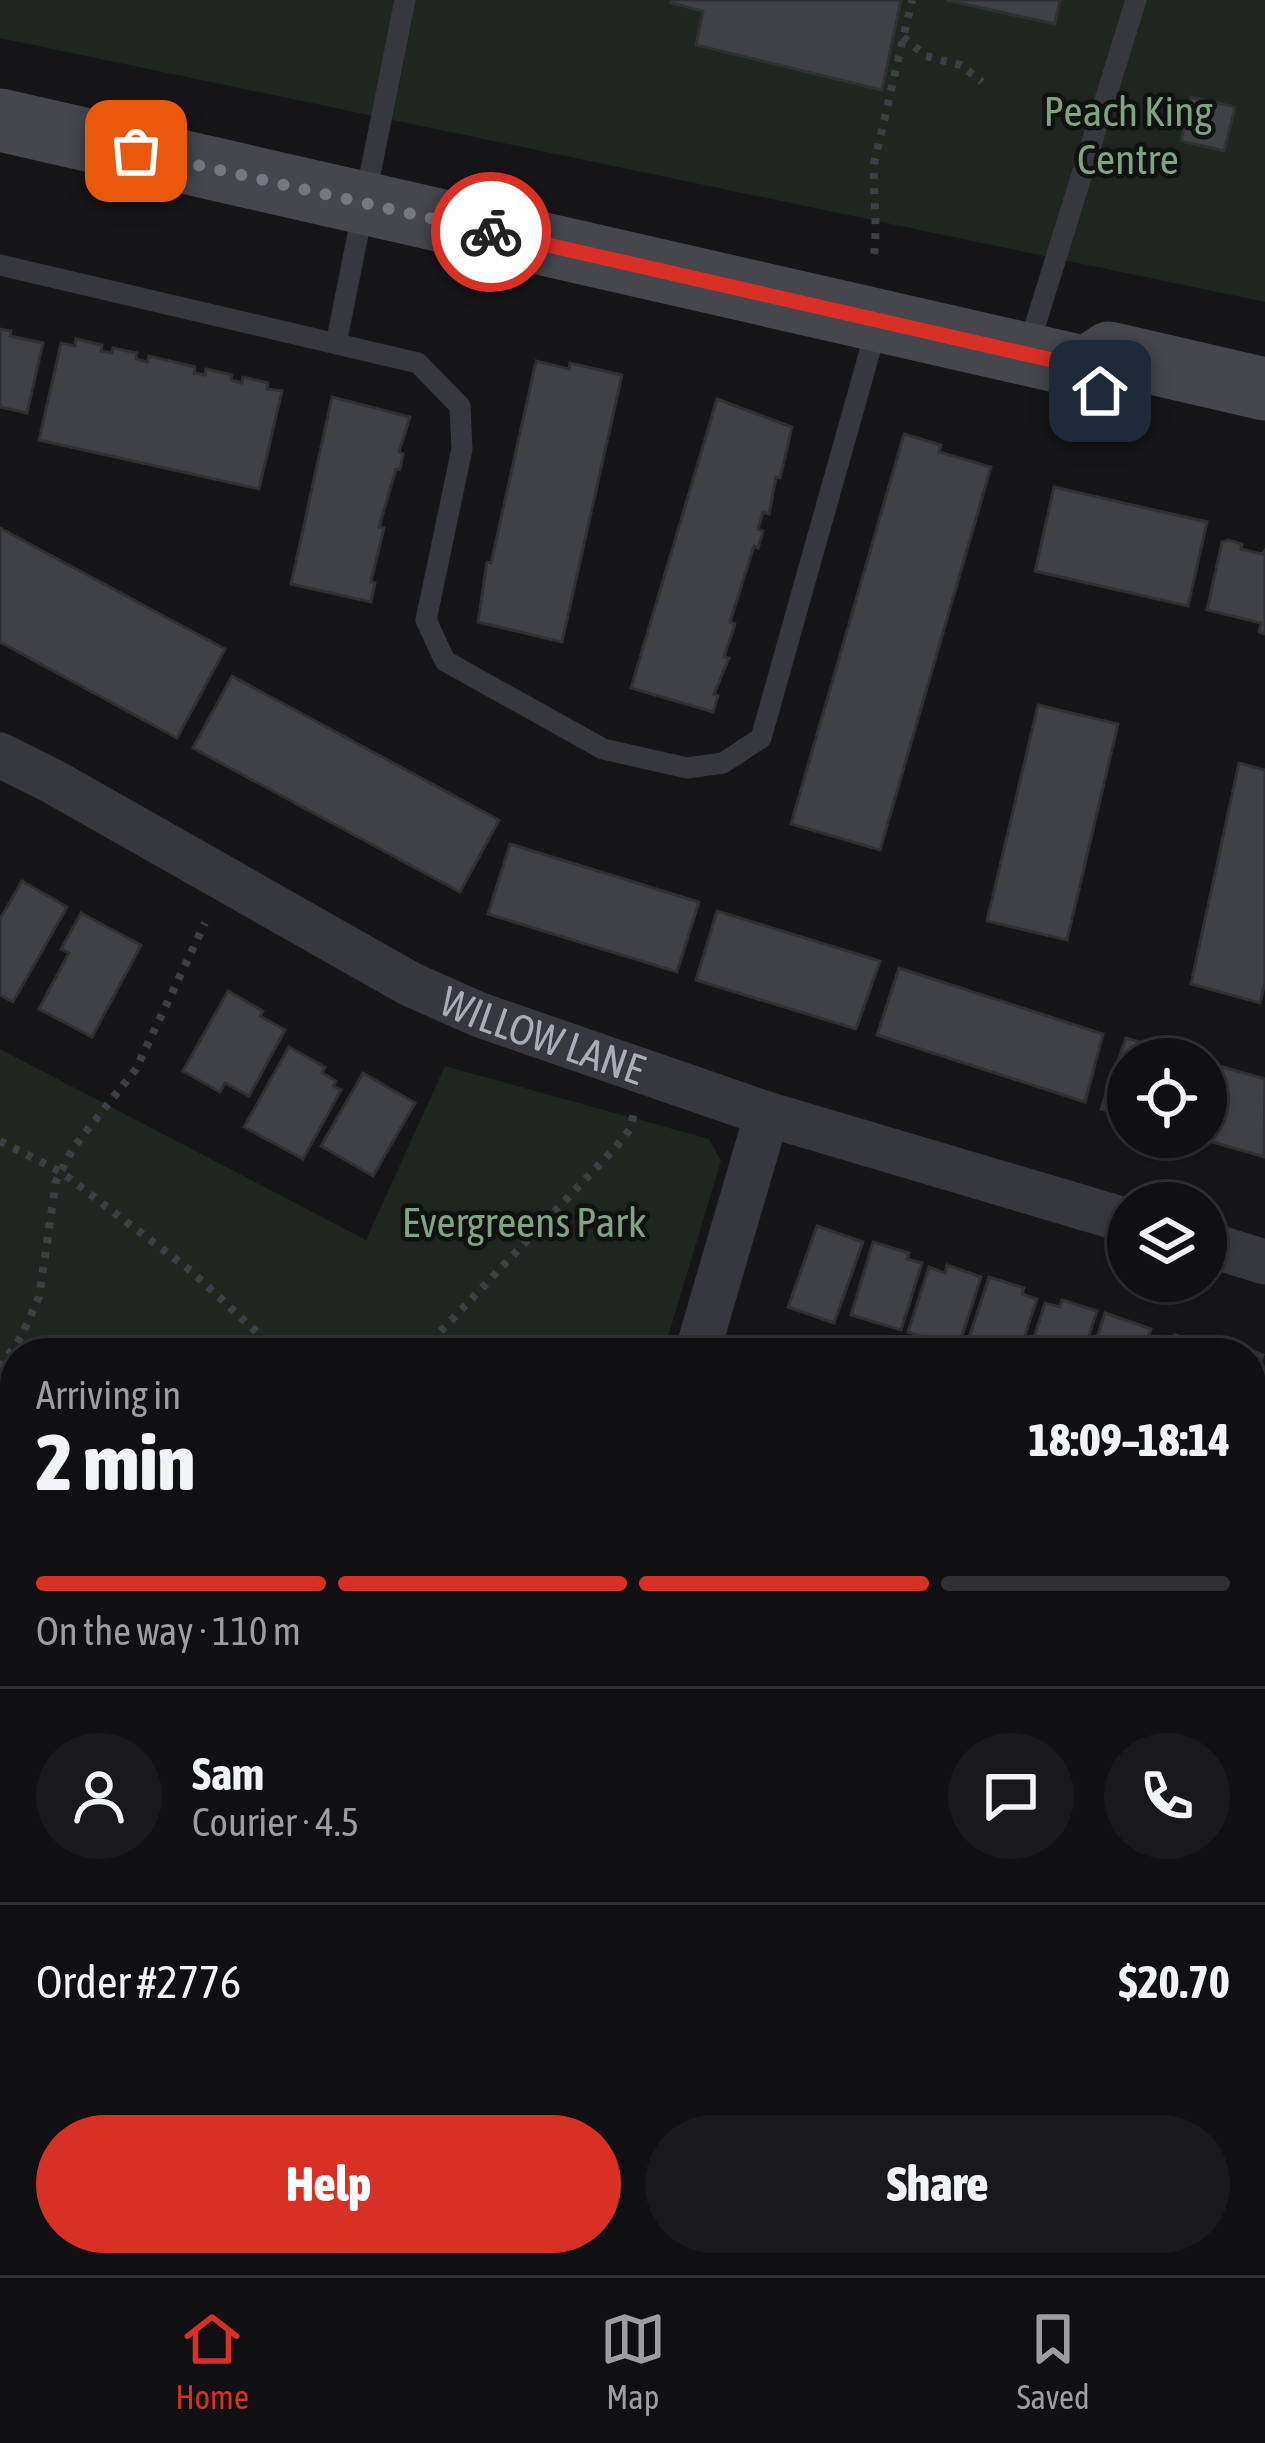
<!DOCTYPE html>
<html lang="en">
<head>
<meta charset="utf-8">
<style>
	:root { --surface:#101012; --page:#19191b; --text:#f1f3f6; --muted:#9c9d9f; --line:#303032; --accent:#d93025 }
	body { margin:0; font-family:"Asap Condensed",sans-serif; background:var(--page); color:var(--text); height:100vh; display:flex; flex-direction:column; font-size:45px; white-space:nowrap }
	* { box-sizing:border-box; margin:0 }
	p { font-size:39px; color:var(--muted) }
	.icon { flex:none; width:66px; height:66px; fill:none; stroke:currentColor; stroke-width:2; stroke-linecap:round; stroke-linejoin:round }
	.map { position:relative; flex:1; overflow:hidden }
	.details { position:absolute; left:0px; top:1338px; width:1266px; height:939px; display:flex; flex-direction:column; background:var(--surface); border-radius:48px 48px 0 0; box-shadow:0 3px 9px #0004,0 0 0 3px var(--line) }
	.details>* { flex:none }
	.tools { position:absolute; left:1107px; top:1038px; display:grid; gap:24px }
	.tools a { display:grid; place-items:center; width:120px; height:120px; border-radius:50%; background:var(--surface); box-shadow:0 3px 9px #0004,0 0 0 3px var(--line); font-size:60px }
	.pin { position:absolute; display:grid; place-items:center; width:102px; height:102px; color:#fff; margin:-51px; border-radius:24px; box-shadow:0 6px 18px #0006 }
	.courier { position:absolute; display:grid; place-items:center; width:120px; height:120px; margin:-60px; border:9px solid #d93025; border-radius:50%; background:#fff; color:#222; box-shadow:0 3px 15px #0007 }
	.head em { font-style:normal; font-weight:800 }
	.head div { display:flex; flex-direction:column-reverse }
	.head { display:flex; align-items:center; justify-content:space-between; height:204px; padding:0 36px }
	h1 { font-size:78px; font-weight:800; line-height:90px }
	.bar { display:grid; grid-template-columns:repeat(4,1fr); gap:18px 12px; align-content:center; height:144px; padding:0 36px }
	.bar i { height:15px; border-radius:9px; background:var(--line) }
	.bar .selected { background:var(--accent) }
	.bar p { grid-column:span 4 }
	.line { display:flex; align-items:center; gap:30px; padding:0 36px; border-top:3px solid var(--line) }
	.line div { flex:1 }
	.round { display:grid; place-items:center; flex:none; width:126px; height:126px; border-radius:63px; background:var(--page) }
	.button { display:flex; gap:24px; margin-top:auto; padding:24px 36px }
	.button a { flex:1; height:138px; border-radius:72px; background:var(--accent); color:#fff; font-size:48px; font-weight:800; line-height:138px; text-align:center }
	.button a+a { background:var(--page); color:var(--text) }
	.dock { display:flex; justify-content:space-around; align-items:center; height:168px; border-top:3px solid var(--line); background:var(--surface); font-size:33px; color:var(--muted) }
	.dock a { display:grid; justify-items:center; gap:6px }
	.dock .selected { color:var(--accent) }
	.map>svg:first-child { display:block }
	.green { fill:#1e261f }
	.building { fill:#404145; stroke:#303034; stroke-width:3 }
	.lines { fill:none; stroke-linecap:round; stroke-linejoin:round }
	.path { stroke:#3d3f44; stroke-width:8; stroke-dasharray:6 9; stroke-linecap:butt }
	.service { stroke:#37383d; stroke-width:21 }
	.minor { stroke:#37383d; stroke-width:45 }
	.secondary { stroke:#45474d; stroke-width:63 }
	.done { stroke:#757880; stroke-width:12; stroke-dasharray:0 21.6 }
	.route { stroke:#d93025; stroke-width:15 }
	.labels { text-anchor:middle; dominant-baseline:central; stroke-width:9; stroke-linejoin:round; paint-order:stroke }
	.park-label { font-size:42px; fill:#7fa381; stroke:#111113 }
	.street-label { font-size:42px; fill:#a8adb8; stroke:#111113 }
</style>
</head>
<body>
<div class="map">
<svg width="1265" height="2275" viewBox="0 0 1265 2275">
	<rect width="100%" height="100%" fill="#161618"/>
	<g class="green">
		<polygon points="0,0 1265,0 1265,302 0,38"/>
		<polygon points="0,1049 366,1240 445,1066 709,1139 721,1161 663,1353 15,1353 15,1654 0,1649"/>
	</g>
	<g class="building">
		<polygon points="672,0 901,0 882,90 696,45 703,11 671,3"/>
		<polygon points="946,0 1060,0 1055,24"/>
		<polygon points="1191,97 1235,107 1224,151 1181,141"/>
		<polygon points="0,329 11,331 10,336 43,343 27,413 0,407"/>
		<polygon points="76,339 102,345 101,351 112,353 113,348 137,353 136,359 147,362 149,356 195,367 194,373 205,375 206,369 232,375 231,380 242,383 243,377 268,383 267,389 282,391 259,489 39,440 61,343 75,346"/>
		<polygon points="536,361 569,369 570,363 622,375 562,642 478,622 487,562 491,563"/>
		<polygon points="332,397 410,417 399,452 403,454 400,470 396,469 379,527 384,528 371,582 375,583 371,602 291,584"/>
		<polygon points="717,399 792,427 780,478 776,477 769,514 763,512 758,529 763,531 758,548 754,546 730,622 735,624 724,657 729,658 714,694 718,696 713,712 631,688"/>
		<polygon points="904,434 941,445 939,452 991,467 880,850 791,824"/>
		<polygon points="1054,487 1207,522 1188,606 1035,571"/>
		<polygon points="0,528 225,649 177,738 0,642"/>
		<polygon points="1228,540 1242,544 1241,549 1262,554 1265,550 1265,634 1259,632 1261,623 1207,610 1222,542"/>
		<polygon points="232,676 499,820 460,892 193,748"/>
		<polygon points="1038,705 1118,724 1067,940 987,921"/>
		<polygon points="1239,763 1265,770 1265,982 1260,1003 1191,984"/>
		<polygon points="510,844 699,902 677,972 488,914"/>
		<polygon points="22,881 67,907 13,1002 0,995 0,919"/>
		<polygon points="717,911 880,961 856,1029 696,980"/>
		<polygon points="81,913 141,945 92,1037 39,1009 69,953 61,949"/>
		<polygon points="899,968 1103,1034 1085,1102 877,1035"/>
		<polygon points="228,991 263,1011 260,1016 285,1030 249,1096 225,1083 220,1092 183,1071"/>
		<polygon points="1126,1038 1197,1059 1128,1059 1128,1117 1101,1109"/>
		<polygon points="289,1047 325,1067 322,1073 336,1081 333,1086 341,1090 303,1159 244,1127"/>
		<polygon points="1206,1062 1265,1079 1264,1157 1196,1137 1206,1137"/>
		<polygon points="363,1073 415,1103 373,1176 321,1146"/>
		<polygon points="817,1226 863,1242 834,1323 788,1307"/>
		<polygon points="873,1242 909,1253 907,1259 922,1263 901,1330 851,1315"/>
		<polygon points="947,1265 981,1277 958,1348 908,1332 929,1267 945,1273"/>
		<polygon points="989,1277 1024,1288 1022,1294 1037,1299 1019,1353 972,1353 965,1350"/>
		<polygon points="1062,1300 1097,1311 1083,1353 1029,1353 1045,1303 1060,1307"/>
		<polygon points="1105,1313 1151,1329 1142,1353 1092,1353"/>
		<polygon points="1175,1335 1210,1346 1208,1353 1154,1353 1159,1338 1173,1342"/>
		<polygon points="1238,1346 1263,1355 1259,1367 1265,1368 1251,1410 1251,1353 1235,1353"/>
		<polygon points="1265,1404 1265,1459 1251,1455 1251,1446"/>
		<polygon points="1251,1558 1264,1561 1251,1608"/>
		<polygon points="1265,1578 1265,1644 1251,1639 1251,1617"/>
		<polygon points="0,1740 15,1745 15,1851 0,1846"/>
		<polygon points="0,2054 7,2057 4,2068 15,2072 15,2102 0,2146"/>
		<polygon points="831,2262 896,2262 891,2275 860,2275 830,2266"/>
		<polygon points="908,2262 969,2262 964,2275 903,2275"/>
		<polygon points="984,2262 1044,2262 1040,2275 979,2275"/>
		<polygon points="1054,2262 1104,2262 1103,2266 1108,2268 1106,2275 1050,2275"/>
		<polygon points="1169,2262 1243,2262 1242,2275 1165,2275"/>
	</g>
	<g class="lines">
		<g class="path">
			<polyline points="903,37 926,56 961,65 982,82"/>
			<path d="M874,254C878,224 873,194 874,164L912,0"/>
			<polyline points="0,1141 61,1172 191,1271 279,1353"/>
			<polyline points="420,1353 616,1147 630,1129 634,1113"/>
			<polyline points="0,1367 21,1337 39,1297 56,1181 73,1148 136,1069 205,923"/>
		</g>
		<g class="service">
			<polyline points="0,265 418,363 460,406 462,449 426,620 445,661 603,749 687,768 723,763 761,738 877,326"/>
			<polyline points="336,344 405,0"/>
			<polyline points="1028,348 1136,0"/>
		</g>
		<g class="minor">
			<path id="s1" d="M0,755L52,781L410,984L480,1015L767,1114L1128,1221"/>
			<polyline points="1206,1244 1265,1262"/>
			<polyline points="697,1353 767,1114"/>
			<polyline points="1251,1723 1265,1727"/>
			<polyline points="0,1938 15,1942"/>
			<polyline points="1251,2163 1265,2161"/>
			<polyline points="449,2275 451,2262"/>
		</g>
		<polyline class="secondary" points="0,120 1087,368 1109,353 1265,389"/>
	</g>
	<g class="lines">
		<polyline class="done" points="136,151 491,232"/>
		<polyline class="route" points="491,232 1087,368 1100,391"/>
	</g>
	<g class="labels">
		<g class="park-label">
			<text x="1128" y="111">Peach King<tspan x="1128" dy="48">Centre</tspan></text>
			<text x="524" y="1222">Evergreens Park</text>
		</g>
		<g class="street-label">
			<text stroke="none"><textPath href="#s1" startOffset="612">WILLOW LANE</textPath></text>
		</g>
	</g>
</svg>
<div class="tools">
<a><svg class="icon" aria-label="locate" viewBox="0 0 24 24"><circle cx="12" cy="12" r="6"/><path d="M12 2v4M12 18v4M2 12h4M18 12h4"/></svg></a>
<a><svg class="icon" aria-label="layers" viewBox="0 0 24 24"><path d="M12 4l9 5-9 5-9-5zM3 14l9 5 9-5"/></svg></a>
</div>
<div class="pin" style="left:136px;top:151px;background:#ea580c"><svg class="icon" aria-label="bag" viewBox="0 0 24 24"><path d="M5 8h14l-1 12H6zM9 8a3 3 0 0 1 6 0"/></svg></div>
<div class="pin" style="left:1100px;top:391px;background:#1f2937"><svg class="icon" aria-label="home" viewBox="0 0 24 24"><path d="M3 11l9-7 9 7M6 9v11h12V9"/></svg></div>
<div class="courier" style="left:491px;top:232px"><svg class="icon" aria-label="bike" viewBox="0 0 24 24"><circle cx="6" cy="16" r="4"/><circle cx="18" cy="16" r="4"/><path d="M6 16l4-8h5l3 8M10 8l3 8H6M13 5h3"/></svg></div>
<section class="details">
<div class="head"><div><h1>2 min</h1><p>Arriving in</p></div><em>18:09–18:14</em></div>
<div class="bar"><i class="selected"></i><i class="selected"></i><i class="selected"></i><i></i><p>On the way · 110 m</p></div>
<div class="line" style="height:216px"><a class="round"><svg class="icon" aria-label="person" viewBox="0 0 24 24"><circle cx="12" cy="8" r="4"/><path d="M4 21q1-7 8-7t8 7"/></svg></a><div><b>Sam</b><p>Courier · 4.5</p></div><a class="round"><svg class="icon" aria-label="chat" viewBox="0 0 24 24"><path d="M4 5h16v11H9l-5 4z"/></svg></a><a class="round"><svg class="icon" aria-label="phone" viewBox="0 0 24 24"><path d="M5 4h4l2 5-3 2q2 4 5 5l2-3 5 2v4C11 20 4 13 5 4z"/></svg></a></div>
<div class="line" style="height:156px"><div>Order #2776</div><b>$20.70</b></div>
<div class="button"><a>Help</a><a>Share</a></div>
</section>
</div>
<nav class="dock">
<a class="selected"><svg class="icon" aria-label="home" viewBox="0 0 24 24"><path d="M3 11l9-7 9 7M6 9v11h12V9"/></svg>Home</a>
<a><svg class="icon" aria-label="map" viewBox="0 0 24 24"><path d="M3 6l6-2 6 2 6-2v14l-6 2-6-2-6 2zM9 4v14M15 6v14"/></svg>Map</a>
<a><svg class="icon" aria-label="saved" viewBox="0 0 24 24"><path d="M7 4h10v16l-5-4-5 4z"/></svg>Saved</a>
</nav>
</body>
</html>
